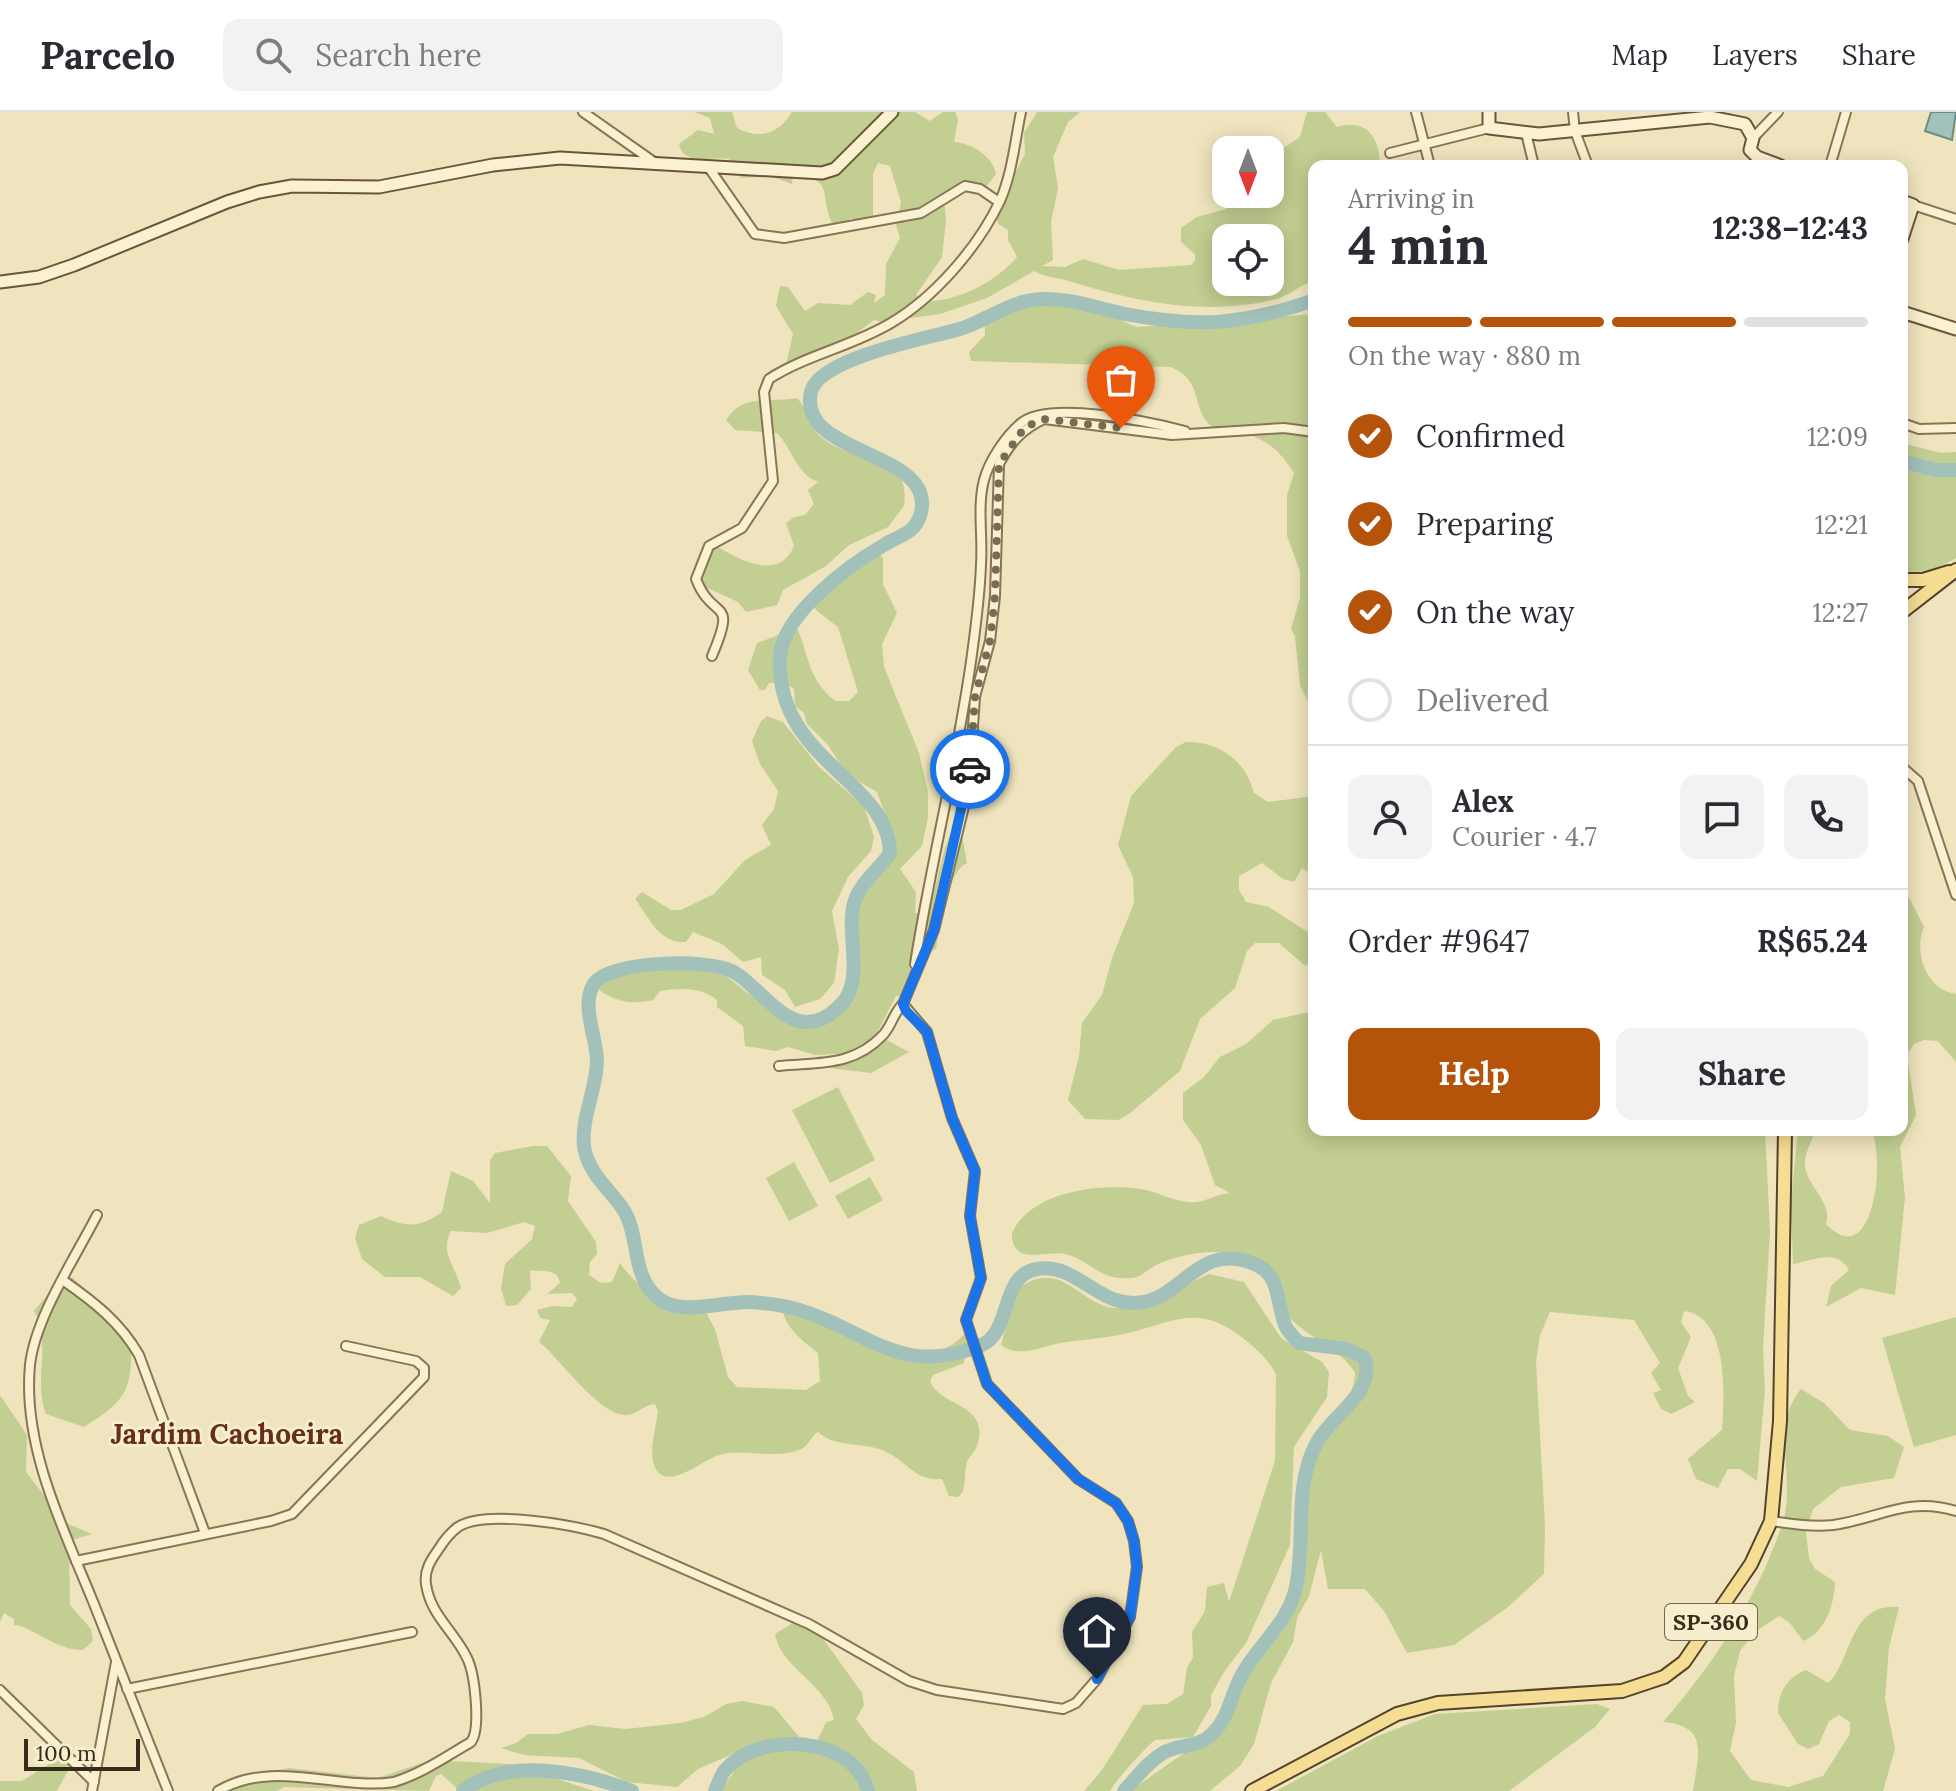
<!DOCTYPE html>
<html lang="en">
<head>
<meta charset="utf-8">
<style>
	:root { --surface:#fff; --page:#f2f2f3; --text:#2b2b33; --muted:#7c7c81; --line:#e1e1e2; --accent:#b45309 }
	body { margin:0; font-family:Lora,serif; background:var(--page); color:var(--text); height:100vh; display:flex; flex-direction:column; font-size:30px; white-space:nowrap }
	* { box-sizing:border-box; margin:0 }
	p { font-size:26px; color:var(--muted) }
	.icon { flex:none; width:44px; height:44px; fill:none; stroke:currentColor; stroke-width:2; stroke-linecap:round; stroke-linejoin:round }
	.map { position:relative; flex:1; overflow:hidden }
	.panel { position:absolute; left:1308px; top:48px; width:600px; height:976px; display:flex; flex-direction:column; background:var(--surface); border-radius:16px; box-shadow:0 4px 20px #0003 }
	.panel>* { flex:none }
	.needle { width:52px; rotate:180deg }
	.tools { position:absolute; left:1212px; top:24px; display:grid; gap:16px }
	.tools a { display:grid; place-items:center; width:72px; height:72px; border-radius:16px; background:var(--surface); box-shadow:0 4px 20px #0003; font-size:40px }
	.scale { position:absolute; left:24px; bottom:20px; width:116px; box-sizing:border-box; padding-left:8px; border:4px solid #372b1b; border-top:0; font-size:22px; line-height:28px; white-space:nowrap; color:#372b1b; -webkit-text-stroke:6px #f7eece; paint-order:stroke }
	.pin { position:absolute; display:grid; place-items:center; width:68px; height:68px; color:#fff; margin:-82px -34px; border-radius:50% 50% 50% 0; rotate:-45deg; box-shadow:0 0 8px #0007 }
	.pin .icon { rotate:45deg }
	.courier { position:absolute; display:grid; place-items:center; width:80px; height:80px; margin:-40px; border:6px solid #1a73e8; border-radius:50%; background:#fff; color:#222; box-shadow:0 2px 10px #0007 }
	.headline em { font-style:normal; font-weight:700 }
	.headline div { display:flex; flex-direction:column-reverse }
	.headline { display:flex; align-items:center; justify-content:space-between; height:136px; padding:0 40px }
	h1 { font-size:52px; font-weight:700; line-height:60px }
	.bar { display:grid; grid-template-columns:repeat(4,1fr); gap:12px 8px; align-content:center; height:96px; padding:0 40px }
	.bar i { height:10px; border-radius:6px; background:var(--line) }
	.bar .on { background:var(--accent) }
	.bar p { grid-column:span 4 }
	.line { display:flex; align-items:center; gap:20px; padding:0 40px; border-top:2px solid var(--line) }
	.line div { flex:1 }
	.round { display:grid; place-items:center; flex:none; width:84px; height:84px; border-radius:16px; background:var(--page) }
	ol { padding:0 40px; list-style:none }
	li { display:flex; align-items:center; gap:24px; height:88px }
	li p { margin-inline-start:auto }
	li .icon { padding:8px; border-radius:50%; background:var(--accent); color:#fff; stroke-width:4 }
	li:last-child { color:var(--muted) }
	li i { width:44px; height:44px; border:4px solid var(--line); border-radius:50% }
	.cta { display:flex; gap:16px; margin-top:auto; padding:16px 40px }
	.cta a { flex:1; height:92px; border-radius:16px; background:var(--accent); color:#fff; font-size:32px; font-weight:700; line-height:92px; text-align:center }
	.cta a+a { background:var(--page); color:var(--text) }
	header { display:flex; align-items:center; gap:48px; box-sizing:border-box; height:112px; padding:0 40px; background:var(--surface); border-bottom:2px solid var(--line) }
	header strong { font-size:38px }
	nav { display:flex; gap:44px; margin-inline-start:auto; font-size:28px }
	.search { width:560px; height:72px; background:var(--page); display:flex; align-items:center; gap:20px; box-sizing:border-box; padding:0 28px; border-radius:16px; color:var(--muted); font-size:30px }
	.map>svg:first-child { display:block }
	.green { fill:#c2ce92; fill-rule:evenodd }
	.water { fill:#a2c1ba; stroke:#698f88; stroke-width:2 }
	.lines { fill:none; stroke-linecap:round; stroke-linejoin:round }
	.river { stroke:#a2c1ba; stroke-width:14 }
	.street-casing { stroke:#887556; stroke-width:12 }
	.secondary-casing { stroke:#6a553a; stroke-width:15 }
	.primary-casing { stroke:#55422b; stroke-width:16 }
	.street { stroke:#faf1d1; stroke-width:8 }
	.secondary { stroke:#faf1d1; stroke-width:11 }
	.primary { stroke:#f5de93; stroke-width:12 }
	.done { stroke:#776c54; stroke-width:8; stroke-dasharray:0 14.4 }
	.route { stroke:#1a73e8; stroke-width:10 }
	.labels { text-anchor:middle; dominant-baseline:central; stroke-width:6; stroke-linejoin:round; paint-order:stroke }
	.shield { fill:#f7eece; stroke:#716651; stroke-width:2 }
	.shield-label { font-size:22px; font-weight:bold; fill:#372b1b }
	.quarter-label { font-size:28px; font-weight:bold; fill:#652f19; stroke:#f7eece }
</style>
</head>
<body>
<header>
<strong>Parcelo</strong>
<div class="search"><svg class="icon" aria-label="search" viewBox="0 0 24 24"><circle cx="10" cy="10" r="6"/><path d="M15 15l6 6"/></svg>Search here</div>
<nav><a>Map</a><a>Layers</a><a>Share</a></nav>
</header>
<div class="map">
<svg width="1956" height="1679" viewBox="0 0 1956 1679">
	<rect width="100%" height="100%" fill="#efe4be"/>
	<g class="green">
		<path d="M694,0H732L737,16C759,28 779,22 792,0H915L930,9L943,0H955L958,8L954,30C971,31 993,44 996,62L985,76L958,75L944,85L946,109L942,145L916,183L923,190C958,189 995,171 1017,145L1008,128V118L998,112L995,99L1025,42L1024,21L1037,0H1080L1068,10L1053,45L1058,76L1051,110L1053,148L1042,154L1065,155L1083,147L1119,158L1191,153L1195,149V142L1181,130V116L1197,105L1226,97L1234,82H1270V45L1300,25L1307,0H1325L1337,15C1367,6 1380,26 1380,54H1314V169C1299,173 1289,184 1276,187C1207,205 1136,190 1069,169C1057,165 1046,166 1034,159L987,186L940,202L882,210L874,208L849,227L785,257L793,222L776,194L780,174L788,175L805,199L818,191L850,193L868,180L876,183L874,191L885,183L886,152L900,126L896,113L901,90L890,54L878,51L873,62V106L869,112L851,106L841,113L833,112C819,89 836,62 793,64L792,72L770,64L742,66L736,62L724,63L723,57L732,52L729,47C712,44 684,55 679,32L698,18L714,22L710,6ZM1226,126H1270V170H1226Z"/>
		<path d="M1074,184C1099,184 1114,209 1138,215L1314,202V602L1300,573L1295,524L1291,517L1300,486V459L1287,424V383L1294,361C1279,337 1264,324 1235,320C1227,319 1218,320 1211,314C1190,295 1205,270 1171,255L971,249L969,240L985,223V200C1016,182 1034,185 1068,192Z"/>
		<path d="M797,286C807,296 810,313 819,323C851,355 912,332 904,394L888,415L849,433L826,454L783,478L777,493L746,500L738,490L701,473C696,460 696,449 703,437L715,433C739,448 779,470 794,434L786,411L794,405L805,403L814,392L808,378L818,370C796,362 792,336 777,321L735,318L726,308C743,281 770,291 797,286Z"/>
		<path d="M1902,331L1941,341L1956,340V446C1941,455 1920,463 1902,459Z"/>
		<path d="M877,439L883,446V472L897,501L882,532L884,555L919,641L928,680V705L922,734L900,757L916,780L915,801H924C942,772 938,736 959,707L967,751C948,758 940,815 936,837L919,845L912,881L907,885L896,884L878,919L881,925L909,940L871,961L830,956L837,942L815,943L788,935L776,939L745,934L743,914L717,895V888C702,875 679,876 660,879L653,888C632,893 614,890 597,876L612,862L633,856L692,853L722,860L746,880L781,901L807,907L818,905L841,882L853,855L854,820L862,772L888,732L890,715L877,680L847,663L828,633L807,612L804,601L795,594L794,577L784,571H769L765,578H760L748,558L757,531L781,522L792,506C811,540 803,562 835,589H849L858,580L838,515L817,499L808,486L854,451Z"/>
		<path d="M767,604L783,610L819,655L864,694L874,725L871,739L848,765L832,799L839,837L834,871L820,887L795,895L785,878L762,863L761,845L743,850L722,832L693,820L686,830C659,832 649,805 635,787L642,780L671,798H681L714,782L745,748L771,733L762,713L774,697L778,679L760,652L752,629L761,609Z"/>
		<path d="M1186,630C1219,629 1246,649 1254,681L1268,690L1314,684V763L1302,756L1294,770L1283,767L1262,751L1239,764V778L1246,790L1269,795L1314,824V856L1303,852L1279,831H1255L1247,839L1235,876L1200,907L1180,959L1129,1002L1118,1008L1085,1007L1068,988L1079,944L1082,911L1102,883L1112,846L1134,791L1133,765L1118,733L1131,684L1176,635Z"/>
		<path d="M1902,772L1924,815C1913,840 1926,878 1956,882V950L1938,929L1924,928L1914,932L1907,943L1916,1003L1900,1035L1905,1086L1895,1183L1861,1176L1826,1195L1831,1174L1849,1158C1837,1136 1814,1148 1793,1152L1791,1090L1798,1018H1816C1811,1030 1804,1042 1805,1055C1808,1075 1833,1091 1826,1112C1874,1162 1886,1046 1871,1018H1902Z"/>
		<path d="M1314,899V1018H1765L1770,1119L1763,1237L1765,1278L1757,1369L1740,1357H1728L1718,1376L1696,1367L1688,1347L1722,1318C1724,1285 1730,1205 1684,1199L1681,1210L1691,1225L1678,1256L1688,1284L1695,1290L1671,1302L1661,1297L1653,1281L1661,1278L1651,1261L1660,1251L1634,1208L1550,1200L1540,1223L1536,1249L1545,1414L1544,1462L1508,1495L1454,1533L1407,1541L1384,1499L1365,1477H1328L1321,1438L1309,1484L1297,1506L1293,1530L1271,1571L1254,1632L1240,1654L1210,1679H1130L1227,1611C1230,1573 1243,1554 1264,1524C1269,1515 1280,1511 1283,1501C1303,1451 1295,1397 1312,1346C1322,1316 1354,1293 1355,1261C1341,1236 1308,1226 1290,1206C1268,1182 1274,1155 1237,1143C1214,1136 1180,1142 1158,1152C1149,1156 1142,1165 1132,1166C1098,1169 1091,1148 1065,1142C1047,1138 1011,1155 1012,1121C1031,1079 1100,1071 1140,1077C1157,1079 1172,1089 1188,1090C1204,1092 1215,1082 1230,1081L1215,1073L1201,1033L1183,1008V981L1204,965L1220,945L1246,932L1273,908Z"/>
		<polygon points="838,975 875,1048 830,1071 792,998"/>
		<path d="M533,1034H547L571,1064L568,1089L596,1130L597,1142L590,1150L589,1163L601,1171L612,1170L620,1151C639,1180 669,1191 702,1193L715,1217L728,1265L737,1275L806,1278L820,1269L818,1241C803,1229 782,1214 782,1192C844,1202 900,1284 965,1222L967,1233L964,1251L933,1263L930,1269C940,1296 991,1290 977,1334C975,1340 969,1344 967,1350C964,1361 966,1371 962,1381L958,1385L949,1384L942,1367C912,1369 908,1348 882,1338C861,1330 836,1336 818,1320C810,1325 809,1334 801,1337C774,1349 746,1335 720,1343C703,1347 673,1376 658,1360C646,1347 656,1316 658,1299L655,1292C644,1292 637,1303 626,1303C599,1304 558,1244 539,1230L550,1208L540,1206L537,1198L552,1194L572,1195L577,1187L572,1181L547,1182L560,1171C557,1155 544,1161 530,1158L531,1177L517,1193L506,1194L501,1176L505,1152L532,1127L535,1114L524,1110L487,1121L451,1119C439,1141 456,1155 461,1176L453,1184L420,1165H385L362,1147L355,1126L359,1113L381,1104C405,1115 419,1117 442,1100L451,1059L473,1069L490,1091V1048L495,1041Z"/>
		<polygon points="794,1050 818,1094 789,1109 766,1066"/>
		<polygon points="870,1065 883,1088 848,1107 835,1084"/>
		<path d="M1209,1162L1244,1170L1281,1226L1322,1250L1329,1260L1327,1285L1294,1335L1290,1433L1246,1531L1224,1560L1211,1583V1594L1193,1625L1155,1628C1143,1638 1118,1666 1110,1679H1084L1102,1658L1143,1593L1167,1592L1183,1582L1187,1556L1193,1545L1192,1520L1205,1499L1207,1475L1224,1471L1229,1490L1275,1349L1276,1263C1270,1249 1260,1241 1249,1231C1201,1190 1179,1208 1128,1221C1108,1226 1087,1227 1067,1230C1046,1232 1021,1248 1001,1233L1015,1179C1064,1140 1079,1199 1122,1196C1155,1194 1180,1175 1209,1162Z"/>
		<path d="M72,1165L132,1223C131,1276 131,1286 84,1315L46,1302C33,1269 52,1231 34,1199L60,1168Z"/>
		<polygon points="1956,1205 1956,1323 1914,1335 1882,1226"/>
		<path d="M1801,1277L1824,1291L1850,1318L1888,1324L1904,1335L1894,1366L1841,1375L1813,1397L1806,1420L1809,1446L1815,1457L1835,1470C1834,1493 1826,1520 1803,1529L1790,1511L1779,1504L1756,1519L1740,1539L1734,1564L1736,1611L1730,1639L1751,1668L1788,1675L1823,1664L1850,1622V1610L1839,1603L1829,1609L1819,1632L1808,1637L1798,1632L1778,1601C1778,1580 1787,1566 1806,1558L1828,1571C1852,1551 1848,1490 1899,1495L1889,1535L1885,1587L1895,1637L1883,1679H1693C1698,1643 1710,1614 1663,1610C1715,1550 1758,1485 1783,1410C1796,1368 1770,1313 1801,1277Z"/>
		<path d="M0,1283L27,1323L26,1360L66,1411L92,1422L69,1429L70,1493L91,1517L93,1529L83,1538C54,1538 28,1512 14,1513V1507L4,1501L0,1510Z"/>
		<path d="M796,1509L819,1521L862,1581L864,1593L856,1607L872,1628L914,1660L917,1679H717C729,1667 740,1659 735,1641L698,1657L677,1675L627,1670L579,1646L524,1643L501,1636L516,1631L528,1622H557L589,1613L626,1617L680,1611L704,1605L726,1592L742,1589L774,1595L812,1640L826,1610L834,1608C827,1571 781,1557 775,1522Z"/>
		<polygon points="1597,1592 1610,1597 1595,1615 1509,1679 1276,1679 1378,1624 1435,1602"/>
		<polygon points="65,1642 71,1653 57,1679 0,1679 0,1669 22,1669"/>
		<polygon points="431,1648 512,1652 594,1679 460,1679 441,1662 436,1664 429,1679 284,1675 277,1679 217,1679 227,1668 289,1656 378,1666"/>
	</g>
	<polygon class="water" points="1931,0 1956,0 1952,28 1925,19"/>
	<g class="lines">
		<g class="river">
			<polyline points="1902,349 1935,358 1956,358"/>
			<path d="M463,1679C507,1644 583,1660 632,1679"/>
			<path d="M715,1679C718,1672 721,1662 726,1657C760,1619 854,1623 868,1679"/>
			<path d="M1124,1679C1136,1666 1148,1650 1163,1641C1179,1631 1198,1637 1213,1621C1227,1607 1229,1591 1237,1573C1252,1537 1288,1514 1296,1475C1306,1429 1293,1376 1316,1332C1332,1301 1374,1285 1365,1246L1347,1237L1299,1231C1295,1226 1288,1220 1285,1213C1275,1187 1282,1160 1249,1150C1200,1133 1183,1182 1144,1190C1098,1198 1078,1150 1037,1157C999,1163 1013,1221 980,1234C897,1266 868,1217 796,1197C782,1193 764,1191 750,1190C722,1189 681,1205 658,1186C631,1164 640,1127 625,1100C617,1087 605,1076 596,1063C590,1054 585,1044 584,1034C581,1006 596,979 597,950C597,925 581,896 593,873C607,848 710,846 734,860C767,880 794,936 838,896C867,870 845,824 854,791C861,769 878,759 890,741C889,668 774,648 780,544C783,502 849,453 884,433C898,424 914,422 920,404C941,338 796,345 811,280C819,245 931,226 963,216C989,207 1012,188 1042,187C1071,186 1096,196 1125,202C1199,216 1243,213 1314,188"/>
		</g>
		<defs>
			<g id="street">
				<polyline points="583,0 654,50"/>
				<polyline points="1416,0 1430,54"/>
				<polyline points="1573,0 1575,19 1588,54"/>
				<polyline points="1526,21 1534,54"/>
				<polyline points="1753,26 1778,0"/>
				<polyline points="1390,41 1489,16"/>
				<polyline points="1830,54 1846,0"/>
				<polyline points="709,56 755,122 784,126 921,101 965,74 980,77 999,90"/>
				<polyline points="1913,93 1956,107"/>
				<polyline points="1902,311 1919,317 1956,316"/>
				<path d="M712,544C738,483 713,511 696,467L709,434L742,416L773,369L764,280L769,267C806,243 853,234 891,211C935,185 978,135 1000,89C1012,62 1015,29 1021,0"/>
				<polyline points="1902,655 1918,669 1956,783"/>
				<path d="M915,852C931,748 958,647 972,542C976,513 980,482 981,452C983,424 977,395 984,368C989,349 1005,325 1020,312C1047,287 1150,310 1185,319"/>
				<path d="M779,954C818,950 853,955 883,923C892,913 894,900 903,892"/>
				<path d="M97,1103C75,1146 35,1206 30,1253C22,1335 64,1418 94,1492C119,1554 143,1617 168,1679"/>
				<path d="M64,1169C94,1190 120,1210 139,1243L205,1421"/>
				<path d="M1771,1409C1792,1412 1812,1415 1833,1413C1878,1407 1907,1384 1956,1399"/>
				<polyline points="76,1449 271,1409 292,1402 424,1265 424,1256 416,1249 346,1234"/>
				<polyline points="127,1577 412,1520"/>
				<polyline points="0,1578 94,1670"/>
				<polyline points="92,1679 116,1550"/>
				<path d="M218,1679C273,1646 339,1679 394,1670C421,1662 447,1644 471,1630C481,1617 475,1562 467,1546C455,1520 430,1503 426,1472C424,1458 431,1448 438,1438C443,1430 451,1420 458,1415C486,1397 573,1413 604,1422L809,1512L909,1569L937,1578L1063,1597L1076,1591L1097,1567L1130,1505L1137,1455L1134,1429L1128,1409L1116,1391L1078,1367L987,1272L966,1208L981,1166L970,1104L975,1059L952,1006L927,920L903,892L934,818L969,674L975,585L990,529L995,484L999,352C1010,331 1022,317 1044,307L1172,323L1284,316L1314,320"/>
			</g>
			<g id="secondary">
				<polyline points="1489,0 1489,16 1539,22 1710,5 1745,12 1753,26 1750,38 1757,45 1781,54"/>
				<polyline points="1902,89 1913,93 1902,127"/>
				<polyline points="0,170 39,165 74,153 227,90 259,80 292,74 379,75 493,53 560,46 822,61 835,57 892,0"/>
				<polyline points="1902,200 1956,217"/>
			</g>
			<g id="primary">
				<polyline points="1902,468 1923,468 1949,460"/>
				<polyline points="1902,500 1956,458"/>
				<polyline points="1252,1679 1397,1602 1438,1591 1622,1579 1664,1565 1684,1550 1751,1452 1771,1409 1780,1309 1785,1018"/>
			</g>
		</defs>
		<use href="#street" class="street-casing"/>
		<use href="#secondary" class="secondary-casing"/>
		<use href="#primary" class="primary-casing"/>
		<use href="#street" class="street"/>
		<use href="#secondary" class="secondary"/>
		<use href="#primary" class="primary"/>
	</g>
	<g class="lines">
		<polyline class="done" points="970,657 975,585 990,529 995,484 999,352 1025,315 1044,307 1121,316"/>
		<polyline class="route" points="970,657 934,818 903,892 906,899 927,920 952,1006 975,1059 970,1104 981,1166 966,1208 987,1272 1078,1367 1116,1391 1128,1409 1134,1429 1137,1455 1130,1505 1097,1567"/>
	</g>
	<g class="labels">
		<rect class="shield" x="1665" y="1492" width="92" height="36" rx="6"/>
		<g class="shield-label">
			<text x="1711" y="1510">SP-360</text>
		</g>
		<g class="quarter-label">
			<text x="227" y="1322">Jardim Cachoeira</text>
		</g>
	</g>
</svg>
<div class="tools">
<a><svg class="needle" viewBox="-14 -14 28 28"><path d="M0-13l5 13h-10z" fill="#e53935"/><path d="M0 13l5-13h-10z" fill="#7c7c81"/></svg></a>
<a><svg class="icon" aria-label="locate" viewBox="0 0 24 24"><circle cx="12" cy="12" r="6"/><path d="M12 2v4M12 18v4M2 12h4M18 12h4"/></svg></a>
</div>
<div class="scale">100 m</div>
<div class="pin" style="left:1121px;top:316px;background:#ea580c"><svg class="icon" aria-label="bag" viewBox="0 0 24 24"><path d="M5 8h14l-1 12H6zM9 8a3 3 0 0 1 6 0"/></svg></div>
<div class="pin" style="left:1097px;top:1567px;background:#1f2937"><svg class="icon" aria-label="home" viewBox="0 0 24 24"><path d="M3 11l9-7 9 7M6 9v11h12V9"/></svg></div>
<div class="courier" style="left:970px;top:657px"><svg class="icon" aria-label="car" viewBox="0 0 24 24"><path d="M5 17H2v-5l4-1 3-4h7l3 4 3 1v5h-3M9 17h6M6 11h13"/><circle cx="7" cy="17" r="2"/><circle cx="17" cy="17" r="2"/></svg></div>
<section class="panel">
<div class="headline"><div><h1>4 min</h1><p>Arriving in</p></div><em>12:38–12:43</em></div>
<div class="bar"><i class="on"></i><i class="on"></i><i class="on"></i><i></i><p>On the way · 880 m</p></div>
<ol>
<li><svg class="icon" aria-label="check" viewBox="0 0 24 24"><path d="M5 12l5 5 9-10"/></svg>Confirmed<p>12:09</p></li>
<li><svg class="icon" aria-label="check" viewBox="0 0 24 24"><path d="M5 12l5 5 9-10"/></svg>Preparing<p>12:21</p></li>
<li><svg class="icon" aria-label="check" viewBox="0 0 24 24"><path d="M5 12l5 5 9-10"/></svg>On the way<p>12:27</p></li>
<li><i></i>Delivered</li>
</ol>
<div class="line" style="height:144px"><a class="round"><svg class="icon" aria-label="person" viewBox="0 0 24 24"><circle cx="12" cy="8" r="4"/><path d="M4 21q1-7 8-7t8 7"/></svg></a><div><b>Alex</b><p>Courier · 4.7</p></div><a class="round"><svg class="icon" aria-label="chat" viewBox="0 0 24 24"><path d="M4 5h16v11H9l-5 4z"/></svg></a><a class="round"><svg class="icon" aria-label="phone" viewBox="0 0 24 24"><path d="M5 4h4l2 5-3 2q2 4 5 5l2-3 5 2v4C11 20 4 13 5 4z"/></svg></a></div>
<div class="line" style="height:104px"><div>Order #9647</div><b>R$65.24</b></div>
<div class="cta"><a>Help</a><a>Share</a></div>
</section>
</div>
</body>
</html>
